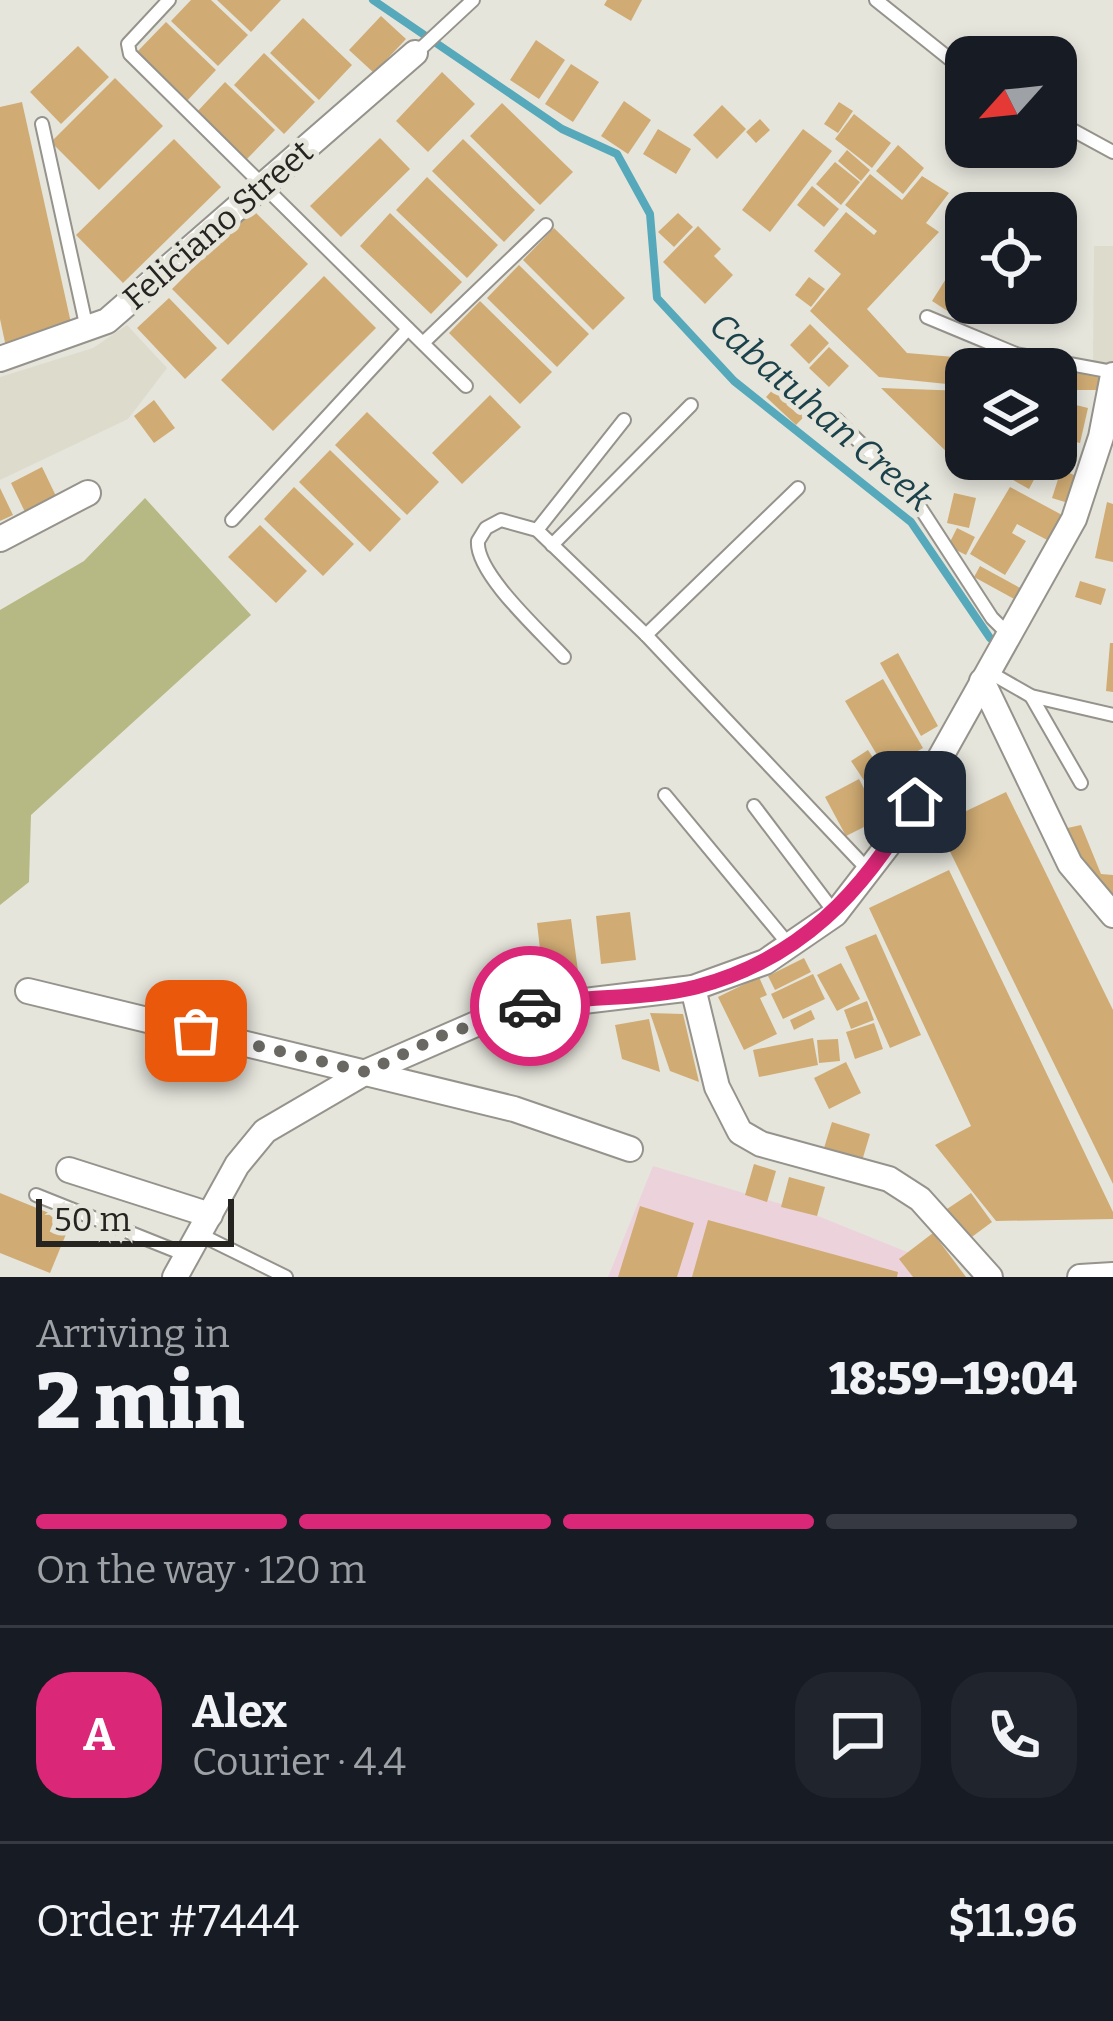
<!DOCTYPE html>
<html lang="en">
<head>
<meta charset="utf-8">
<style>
	:root { --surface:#171b24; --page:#20242c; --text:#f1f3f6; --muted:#9ea1a6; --line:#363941; --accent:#db2777 }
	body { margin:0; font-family:Bitter,serif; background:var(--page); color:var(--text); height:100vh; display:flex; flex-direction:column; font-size:45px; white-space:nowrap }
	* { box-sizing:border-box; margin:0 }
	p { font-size:39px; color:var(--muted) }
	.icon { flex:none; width:66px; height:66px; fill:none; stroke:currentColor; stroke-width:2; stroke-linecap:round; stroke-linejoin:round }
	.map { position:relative; height:1277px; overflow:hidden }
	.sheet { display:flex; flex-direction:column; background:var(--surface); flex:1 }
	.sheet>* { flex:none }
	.needle { width:78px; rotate:243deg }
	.controls { position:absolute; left:945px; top:36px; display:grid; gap:24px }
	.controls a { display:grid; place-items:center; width:132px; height:132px; border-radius:24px; background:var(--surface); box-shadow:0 6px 18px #0003; font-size:60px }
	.scale { position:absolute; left:36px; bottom:30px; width:198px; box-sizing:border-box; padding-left:12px; border:6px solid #252421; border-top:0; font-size:33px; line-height:42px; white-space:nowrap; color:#252421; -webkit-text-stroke:9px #e6e5dc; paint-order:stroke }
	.pin { position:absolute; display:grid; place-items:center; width:102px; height:102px; color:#fff; margin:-51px; border-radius:24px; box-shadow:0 6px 18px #0006 }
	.courier { position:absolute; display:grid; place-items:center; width:120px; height:120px; margin:-60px; border:9px solid #db2777; border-radius:50%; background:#fff; color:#222; box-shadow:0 3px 15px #0007 }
	.headline em { font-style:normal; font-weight:800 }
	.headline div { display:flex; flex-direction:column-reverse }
	.headline { display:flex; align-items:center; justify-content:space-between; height:204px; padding:0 36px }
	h1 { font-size:78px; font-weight:800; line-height:90px }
	.bar { display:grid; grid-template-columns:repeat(4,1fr); gap:18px 12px; align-content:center; height:144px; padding:0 36px }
	.bar i { height:15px; border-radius:9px; background:var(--line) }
	.bar .current { background:var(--accent) }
	.bar p { grid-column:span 4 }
	.line { display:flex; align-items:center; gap:30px; padding:0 36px; border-top:3px solid var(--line) }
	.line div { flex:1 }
	.round { display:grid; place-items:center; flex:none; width:126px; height:126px; border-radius:36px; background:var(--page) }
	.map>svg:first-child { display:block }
	.built { fill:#dddbcb }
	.education { fill:#ecd3db }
	.green { fill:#b6b983 }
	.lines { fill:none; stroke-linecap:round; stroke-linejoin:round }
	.stream { stroke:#56a9ba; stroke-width:8 }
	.building { fill:#d0ac74 }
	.lane-casing { stroke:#95938b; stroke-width:16 }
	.street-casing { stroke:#95938b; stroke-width:28 }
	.lane { stroke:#fff; stroke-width:12 }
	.street { stroke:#fff; stroke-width:24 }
	.done { stroke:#696862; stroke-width:12; stroke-dasharray:0 21.6 }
	.route { stroke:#db2777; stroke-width:15 }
	.labels { text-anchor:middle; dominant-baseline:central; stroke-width:10; stroke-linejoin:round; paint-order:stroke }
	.street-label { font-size:33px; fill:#252421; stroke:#e6e5dc }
	.water-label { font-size:36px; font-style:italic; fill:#1b424a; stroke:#e6e5dc }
</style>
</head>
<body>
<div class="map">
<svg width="1113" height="1277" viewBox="0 0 1113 1277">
	<rect width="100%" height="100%" fill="#e6e5dc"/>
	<g class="built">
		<polygon points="1094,246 1113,246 1113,372 1093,368"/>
		<polygon points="127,325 167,368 128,419 0,480 0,377 93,348"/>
	</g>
	<polygon class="education" points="653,1166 808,1212 932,1262 954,1277 608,1277"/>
	<polygon class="green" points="145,498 251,615 31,815 29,882 0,905 0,610 84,561"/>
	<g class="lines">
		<polyline class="stream" points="373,0 562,129 617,154 650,214 657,298 734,381 911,522 990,638"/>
	</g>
	<g class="building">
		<polygon points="191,0 211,0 248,35 218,66 171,21"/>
		<polygon points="217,0 281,0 251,32"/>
		<polygon points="607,0 642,0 631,21 604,5"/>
		<polygon points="381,16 406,39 374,73 349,50"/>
		<polygon points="303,18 352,65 319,100 270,53"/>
		<polygon points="166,22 216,70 186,102 136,53"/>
		<polygon points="536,40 565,60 539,99 510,80"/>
		<polygon points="78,46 109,77 61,124 30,92"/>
		<polygon points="264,53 315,102 284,134 234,85"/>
		<polygon points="571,64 599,82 573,122 545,104"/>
		<polygon points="442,72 475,104 428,152 396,121"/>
		<polygon points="115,78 163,126 99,190 51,142"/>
		<polygon points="225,82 275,130 245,161 195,114"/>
		<polygon points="624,101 651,120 628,154 601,136"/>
		<polygon points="22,102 73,332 6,347 0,319 0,107"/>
		<polygon points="839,102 853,111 838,133 824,124"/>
		<polygon points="502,103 573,172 540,205 470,136"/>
		<polygon points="722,105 746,129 717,159 693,135"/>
		<polygon points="854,114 891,143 872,168 835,139"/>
		<polygon points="760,119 770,130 756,143 746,132"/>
		<polygon points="658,129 691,149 676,174 643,154"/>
		<polygon points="803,129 832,151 770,232 742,210"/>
		<polygon points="380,138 410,169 341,237 310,206"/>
		<polygon points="174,139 221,187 123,283 76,235"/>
		<polygon points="463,139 535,210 504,242 432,171"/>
		<polygon points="898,145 924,168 903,194 876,171"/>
		<polygon points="847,150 870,170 861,181 838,161"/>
		<polygon points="835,162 860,182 841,205 816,184"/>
		<polygon points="870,174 902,200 922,176 949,193 926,223 939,232 867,309 907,353 990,360 989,369 966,369 966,386 879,377 810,311 841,274 814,251 846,212 874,235 877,231 845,205"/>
		<polygon points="427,177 498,245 467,278 396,210"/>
		<polygon points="812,186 839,209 824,227 797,205"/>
		<polygon points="252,209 308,264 228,345 172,289"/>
		<polygon points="390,213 462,282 431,314 360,246"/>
		<polygon points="678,213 693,227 674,247 658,232"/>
		<polygon points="698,226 721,249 714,256 733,275 705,304 663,262"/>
		<polygon points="554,228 625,298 593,330 523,260"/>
		<polygon points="519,265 589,334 557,367 487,298"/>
		<polygon points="954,266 966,274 970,303 960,319 932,301"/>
		<polygon points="324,276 376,328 273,431 221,380"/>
		<polygon points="809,277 825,289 811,307 795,295"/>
		<polygon points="169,298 217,348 185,379 137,328"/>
		<polygon points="480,301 552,372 520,404 449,333"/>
		<polygon points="810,324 829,343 809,364 790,345"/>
		<polygon points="829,347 849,366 829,387 809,368"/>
		<polygon points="790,371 820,400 796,425 766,397"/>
		<rect x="1056" y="372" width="45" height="18"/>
		<polygon points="881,388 966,391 966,459 983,459 981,474 957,462"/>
		<polygon points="490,395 521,427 462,484 432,453"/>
		<polygon points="154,400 175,428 154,443 134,416"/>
		<polygon points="1056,400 1088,408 1080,443 1056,437"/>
		<polygon points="367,412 439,482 407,515 335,445"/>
		<polygon points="330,450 401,519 370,552 299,482"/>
		<polygon points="990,459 1045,459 1029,489 986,465"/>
		<polygon points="42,467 56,496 25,512 11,483"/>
		<polygon points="1061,470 1077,476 1068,503 1052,498"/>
		<polygon points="294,487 354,544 323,576 264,519"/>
		<polygon points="1010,487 1064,516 1051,542 1017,524 1012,533 1026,541 1005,575 970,554"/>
		<polygon points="0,488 13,515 0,521"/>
		<polygon points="954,493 976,498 969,528 947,523"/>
		<polygon points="1107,502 1113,504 1113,562 1095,558"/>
		<polygon points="260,525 307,571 276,603 228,557"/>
		<polygon points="957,528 975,537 966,555 948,546"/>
		<polygon points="980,566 1022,589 1016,600 974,577"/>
		<polygon points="1080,581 1106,589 1101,605 1075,597"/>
		<polygon points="1110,643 1113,643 1113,692 1106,691"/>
		<polygon points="898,653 938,726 921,736 880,663"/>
		<polygon points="883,679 923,748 886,770 845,701"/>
		<polygon points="868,750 896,793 879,803 851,761"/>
		<polygon points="859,779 880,819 846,836 825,797"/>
		<polygon points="1006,792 1113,1010 1113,1184 937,825"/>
		<polygon points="1081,825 1101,874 1113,875 1113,907 1063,829"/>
		<polygon points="949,870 1113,1212 1113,1219 996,1221 935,1145 971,1126 869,908"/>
		<polygon points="630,912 636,960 601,964 596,916"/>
		<polygon points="571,919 578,971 543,975 537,923"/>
		<polygon points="876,934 921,1035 890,1048 845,947"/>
		<polygon points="804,958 811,972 775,990 768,976"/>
		<polygon points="841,963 860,999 837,1011 817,975"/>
		<polygon points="813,974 825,999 783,1019 771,994"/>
		<polygon points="759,977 767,995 760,998 777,1034 744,1050 718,997"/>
		<polygon points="867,1001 874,1020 851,1029 844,1010"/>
		<polygon points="811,1010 815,1019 794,1030 790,1020"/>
		<polygon points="650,1013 683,1014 699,1082 670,1071"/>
		<polygon points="649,1019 660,1072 622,1059 615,1025"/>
		<polygon points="874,1023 883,1049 855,1059 846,1032"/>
		<polygon points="813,1038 818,1065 759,1077 753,1050"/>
		<polygon points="838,1039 840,1061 819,1063 817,1040"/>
		<polygon points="846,1062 861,1093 829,1109 814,1078"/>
		<polygon points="832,1122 870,1134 862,1161 824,1148"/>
		<polygon points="754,1164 776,1171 767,1202 745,1195"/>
		<polygon points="789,1177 825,1187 817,1216 781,1207"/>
		<polygon points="0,1193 71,1222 50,1273 0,1253"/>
		<polygon points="971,1193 992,1222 965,1242 944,1211"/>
		<polygon points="640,1206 694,1223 677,1277 618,1277"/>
		<polygon points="708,1220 898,1272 897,1277 692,1277"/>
		<polygon points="933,1233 966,1277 913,1277 899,1259"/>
	</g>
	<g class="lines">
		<defs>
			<g id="lane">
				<polyline points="169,0 128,44 130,54 466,386"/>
				<polyline points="876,0 966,72"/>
				<polyline points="416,53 473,0"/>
				<polyline points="1056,121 1113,152"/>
				<polyline points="42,124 87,329"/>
				<polyline points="927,317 1016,354 1113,372"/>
				<polyline points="423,343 546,225"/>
				<polyline points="836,419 910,492 992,618 1009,635"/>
				<polyline points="232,520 408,329"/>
				<polyline points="537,530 624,420"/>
				<polyline points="552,545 691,405"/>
				<polyline points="646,635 798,488"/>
				<path d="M564,657C542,633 475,573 478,541L486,528L501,520L537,530L646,635L869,871"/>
				<polyline points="989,672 1031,696 1113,715"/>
				<polyline points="1031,696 1081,783"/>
				<polyline points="665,795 790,946"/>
				<polyline points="754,806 835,913"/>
				<polyline points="36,1195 186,1255"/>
				<polyline points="199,1234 286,1277"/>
			</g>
			<g id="street">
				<polyline points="0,359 107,321 415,53"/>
				<polyline points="0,539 88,493"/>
				<polyline points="982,681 1070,864 1113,915"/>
				<polyline points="693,988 717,1087 740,1132 761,1144 889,1179 920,1199 990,1277"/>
				<polyline points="28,991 514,1109 630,1149"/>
				<polyline points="69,1170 210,1215"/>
				<polyline points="175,1277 237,1165 265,1131 366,1072 508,1010 693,988 765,962 835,914 899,831 1074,519 1101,437 1113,375"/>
				<polyline points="1080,1277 1113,1275"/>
			</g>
		</defs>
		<use href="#lane" class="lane-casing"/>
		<use href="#street" class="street-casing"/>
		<use href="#lane" class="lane"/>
		<use href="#street" class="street"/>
	</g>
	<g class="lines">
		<polyline class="done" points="196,1031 366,1072 443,1035 530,1006"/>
		<path class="route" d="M530,1006C584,995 643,1000 696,987C799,960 864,892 915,802"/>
	</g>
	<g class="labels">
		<g class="street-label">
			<text transform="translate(218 225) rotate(-41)">Feliciano Street</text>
		</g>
		<g class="water-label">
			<text transform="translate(821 412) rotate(41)">Cabatuhan Creek</text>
		</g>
	</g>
</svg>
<div class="controls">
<a><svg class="needle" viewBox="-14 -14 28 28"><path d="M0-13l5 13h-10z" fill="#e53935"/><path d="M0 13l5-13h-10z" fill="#9ea1a6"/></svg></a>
<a><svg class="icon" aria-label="locate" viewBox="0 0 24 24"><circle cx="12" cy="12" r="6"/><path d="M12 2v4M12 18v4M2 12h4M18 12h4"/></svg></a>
<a><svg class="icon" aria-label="layers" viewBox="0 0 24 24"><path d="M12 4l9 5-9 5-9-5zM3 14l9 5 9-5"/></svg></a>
</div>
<div class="scale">50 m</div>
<div class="pin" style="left:196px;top:1031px;background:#ea580c"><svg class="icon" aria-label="bag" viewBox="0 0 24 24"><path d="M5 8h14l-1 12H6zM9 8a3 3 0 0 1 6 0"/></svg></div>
<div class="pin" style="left:915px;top:802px;background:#1f2937"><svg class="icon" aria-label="home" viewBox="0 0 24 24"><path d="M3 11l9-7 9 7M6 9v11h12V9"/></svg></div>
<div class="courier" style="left:530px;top:1006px"><svg class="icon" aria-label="car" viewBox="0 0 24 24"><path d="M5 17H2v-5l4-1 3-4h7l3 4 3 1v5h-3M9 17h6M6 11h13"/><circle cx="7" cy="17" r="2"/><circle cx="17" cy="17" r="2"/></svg></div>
</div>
<section class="sheet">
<div class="headline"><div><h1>2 min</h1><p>Arriving in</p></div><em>18:59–19:04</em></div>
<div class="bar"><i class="current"></i><i class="current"></i><i class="current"></i><i></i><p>On the way · 120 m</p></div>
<div class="line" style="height:216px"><b class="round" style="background:var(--accent);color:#fff">A</b><div><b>Alex</b><p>Courier · 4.4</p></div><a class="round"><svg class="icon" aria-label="chat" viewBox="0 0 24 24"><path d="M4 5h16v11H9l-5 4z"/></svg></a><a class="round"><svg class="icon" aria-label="phone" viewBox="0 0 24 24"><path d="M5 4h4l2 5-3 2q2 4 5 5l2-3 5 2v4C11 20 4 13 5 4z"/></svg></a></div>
<div class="line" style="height:156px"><div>Order #7444</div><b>$11.96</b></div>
</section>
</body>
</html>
